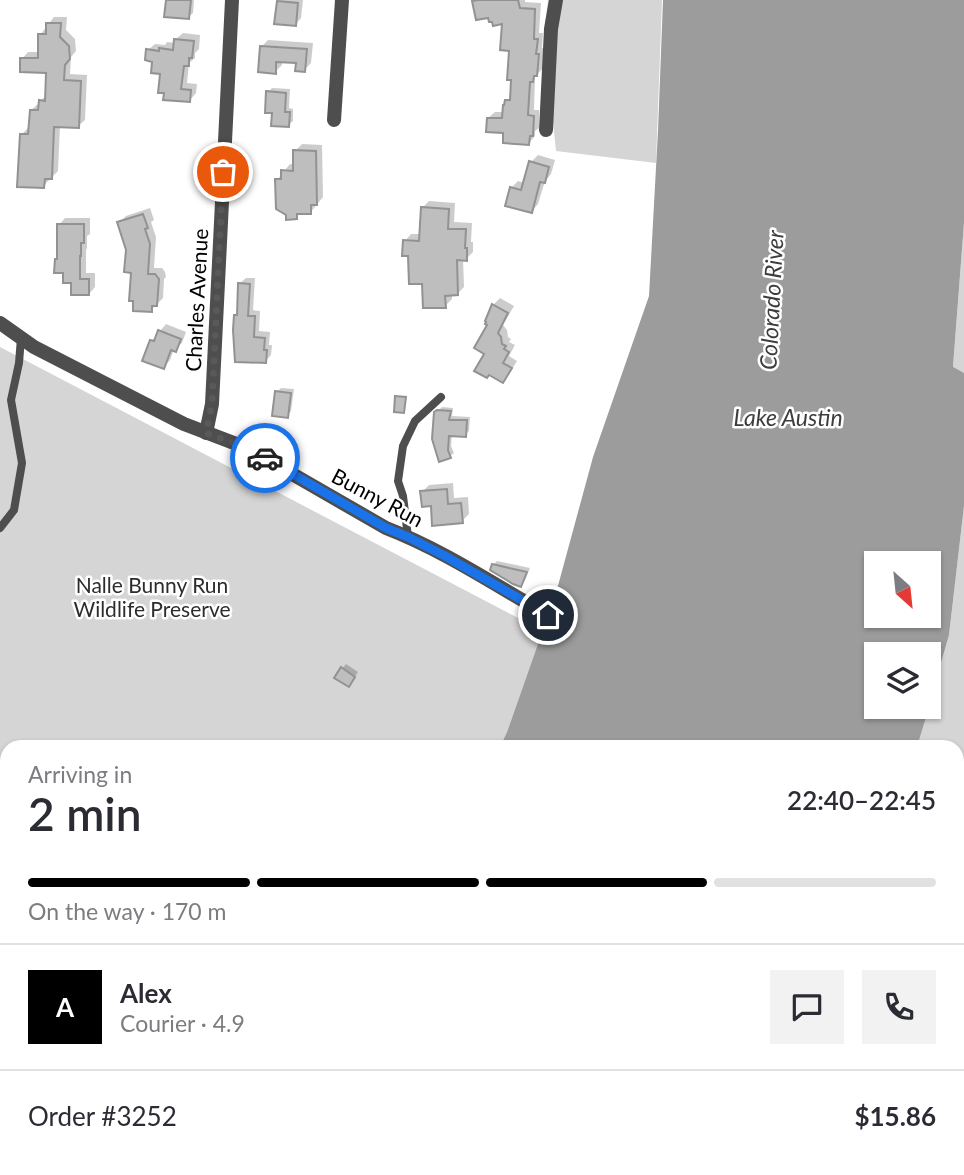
<!DOCTYPE html>
<html lang="en">
<head>
<meta charset="utf-8">
<style>
	:root { --surface:#fff; --page:#f2f2f3; --text:#2b2b33; --muted:#7c7c81; --line:#e1e1e2; --accent:#000 }
	body { margin:0; font-family:Lato,sans-serif; background:var(--page); color:var(--text); height:100vh; display:flex; flex-direction:column; font-size:26px; white-space:nowrap }
	* { box-sizing:border-box; margin:0 }
	p { font-size:23px; color:var(--muted) }
	.icon { flex:none; width:38px; height:38px; fill:none; stroke:currentColor; stroke-width:2; stroke-linecap:round; stroke-linejoin:round }
	.map { position:relative; flex:1; overflow:hidden }
	.drawer { position:absolute; left:0px; top:740px; width:964px; height:436px; display:flex; flex-direction:column; background:var(--surface); border-radius:21px 21px 0 0; box-shadow:0 2px 5px #0004 }
	.drawer>* { flex:none }
	.needle { width:46px; rotate:153deg }
	.fabs { position:absolute; left:864px; top:551px; display:grid; gap:14px }
	.fabs a { display:grid; place-items:center; width:77px; height:77px; border-radius:0px; background:var(--surface); box-shadow:0 2px 5px #0004; font-size:35px }
	.pin { position:absolute; display:grid; place-items:center; width:60px; height:60px; color:#fff; margin:-30px; border:4px solid #fff; border-radius:50%; box-shadow:0 2px 7px #0007 }
	.courier { position:absolute; display:grid; place-items:center; width:70px; height:70px; margin:-35px; border:5px solid #1a73e8; border-radius:50%; background:#fff; color:#222; box-shadow:0 2px 9px #0007 }
	.head em { font-style:normal; font-weight:600 }
	.head div { display:flex; flex-direction:column-reverse }
	.head { display:flex; align-items:center; justify-content:space-between; height:119px; padding:0 28px }
	h1 { font-size:46px; font-weight:600; line-height:52px }
	.bar { display:grid; grid-template-columns:repeat(4,1fr); gap:10px 7px; align-content:center; height:84px; padding:0 28px }
	.bar i { height:9px; border-radius:5px; background:var(--line) }
	.bar .active { background:var(--accent) }
	.bar p { grid-column:span 4 }
	.line { display:flex; align-items:center; gap:18px; padding:0 28px; border-top:2px solid var(--line) }
	.line div { flex:1 }
	.round { display:grid; place-items:center; flex:none; width:74px; height:74px; border-radius:0px; background:var(--page) }
	.map>svg:first-child { display:block }
	.green { fill:#d5d5d5 }
	.water { fill:#9c9c9c; fill-rule:evenodd }
	.shadow { fill:#0003 }
	.building { fill:#bebebe; stroke:#929292; stroke-width:2 }
	.lines { fill:none; stroke-linecap:round; stroke-linejoin:round }
	.path { stroke:#707070; stroke-width:2.5; stroke-dasharray:2 3.5; stroke-linecap:butt }
	.lane { stroke:#4e4e4e; stroke-width:8 }
	.street { stroke:#4e4e4e; stroke-width:14 }
	.done { stroke:#595959; stroke-width:7; stroke-dasharray:0 12.6 }
	.route { stroke:#1a73e8; stroke-width:9 }
	.labels { text-anchor:middle; dominant-baseline:central; stroke-width:5; stroke-linejoin:round; paint-order:stroke }
	.street-label { font-size:21px; fill:#000; stroke:#fff }
	.park-label { font-size:21px; fill:#2c2c2c; stroke:#fff }
	.water-label { font-size:23px; font-style:italic; fill:#3d3d3d; stroke:#fff }
</style>
</head>
<body>
<div class="map">
<svg width="964" height="1175" viewBox="0 0 964 1175">
	<rect width="100%" height="100%" fill="#fff"/>
	<g class="green">
		<polygon points="548,0 662,0 656,163 556,151 544,34"/>
		<polygon points="964,223 964,373 953,368"/>
		<polygon points="0,347 543,631 507,732 500,747 7,747 7,1169 178,1169 171,1175 0,1175"/>
		<polygon points="964,506 964,1175 736,1175 740,1169 957,1169 957,747 917,747 949,635"/>
	</g>
	<g class="water">
		<path d="M663,0H964V223L953,367L964,373V506L949,635L929,705V654H877V707H929L917,747H500L507,732L556,593L593,457L649,296L658,131ZM877,564H929V616H877Z"/>
		<polygon points="178,1169 740,1169 736,1175 171,1175"/>
	</g>
	<g class="shadow">
		<polygon points="167,0 194,0 193,13 188,17"/>
		<polygon points="280,0 303,0 301,18 295,25 278,1"/>
		<polygon points="474,0 525,0 525,2 541,3 539,33 543,33 542,48 544,48 543,68 535,77 534,110 539,110 539,128 535,131 535,136 529,143 505,131 488,118 495,112 504,112 508,99 508,102 519,99 509,98 512,95 511,49 504,22 490,16 477,18"/>
		<polygon points="54,17 67,17 66,30 75,39 76,51 71,57 70,74 87,75 85,120 78,126 60,126 58,171 43,186 21,135 28,128 30,128 31,110 38,104 40,104 40,101 47,95 48,71 22,59 28,52 40,52 40,35"/>
		<polygon points="183,33 200,35 199,49 195,53 195,58 189,63 187,83 197,84 196,93 190,100 162,73 148,50 155,44 165,45 167,42 175,43 176,39"/>
		<polygon points="268,40 313,43 311,63 304,70 298,62 282,61 282,65 275,72 262,46"/>
		<polygon points="272,88 290,89 289,108 293,109 293,121 288,125 274,112 268,92"/>
		<polygon points="302,144 322,145 323,197 310,213 301,212 296,217 277,180 290,164 295,165 295,151"/>
		<polygon points="538,155 555,160 551,174 545,181 538,204 532,211 511,188 518,181 525,183 531,162"/>
		<polygon points="429,201 455,203 454,222 472,223 471,242 473,242 473,252 466,259 463,259 464,287 457,294 452,294 452,299 445,306 424,282 409,254 405,241 411,234 421,234 422,208"/>
		<polygon points="150,208 154,220 151,222 156,237 154,268 162,268 165,272 166,277 164,279 163,298 151,310 133,271 119,223 126,216"/>
		<polygon points="65,218 90,218 90,234 87,236 87,248 86,250 86,273 95,273 95,287 89,294 73,281 65,272 59,257 59,225"/>
		<polygon points="246,278 255,278 253,310 260,311 259,331 270,332 269,345 272,345 271,355 265,362 236,316 239,313 239,284"/>
		<polygon points="500,298 514,306 503,325 507,330 508,337 511,339 509,342 515,345 509,356 517,361 509,374 503,381 486,353 493,305"/>
		<polygon points="166,324 186,332 182,343 174,349 170,360 164,367 152,341"/>
		<polygon points="281,388 294,389 291,411 287,416 277,392"/>
		<polygon points="442,407 453,408 452,416 470,417 469,431 465,435 452,434 451,446 454,453 450,456 436,413"/>
		<polygon points="453,483 454,498 468,497 469,514 462,521 422,492 429,485"/>
		<polygon points="497,561 530,568 525,580 521,585 493,565"/>
		<polygon points="346,664 358,672 352,681 342,669"/>
	</g>
	<g class="building">
		<polygon points="166,0 191,0 189,19 164,17"/>
		<polygon points="478,0 518,0 520,8 535,9 534,39 538,39 536,54 539,54 537,76 534,76 533,82 530,82 528,115 534,116 533,136 530,136 529,145 503,143 503,133 486,132 487,118 502,118 503,105 504,105 505,100 510,100 511,80 507,80 509,51 500,50 502,24 493,26 492,22 489,22 488,18 476,20 472,1"/>
		<polygon points="277,1 298,3 296,26 274,24"/>
		<polygon points="46,23 61,23 60,37 69,46 70,59 65,65 64,80 81,81 79,128 54,127 52,179 45,179 44,188 17,187 20,134 28,134 30,110 38,110 39,100 45,101 46,73 20,72 20,58 38,58 38,34 46,34"/>
		<polygon points="174,39 194,41 192,58 189,58 189,66 184,66 181,89 191,90 190,102 163,100 164,93 158,93 160,74 151,73 152,62 145,60 146,49 159,51 159,48 173,50"/>
		<polygon points="260,46 307,49 305,72 295,71 296,63 276,62 276,74 258,72"/>
		<polygon points="266,91 286,93 285,112 290,112 289,127 271,126 272,113 265,113"/>
		<polygon points="293,150 316,151 317,205 311,205 311,214 297,214 297,219 286,220 286,215 276,209 275,179 281,179 281,170 293,171"/>
		<polygon points="529,161 549,167 545,183 540,182 532,213 505,206 510,187 521,190"/>
		<polygon points="421,207 449,209 448,229 466,229 465,248 467,248 467,261 457,260 458,295 445,296 446,308 423,308 422,284 409,284 408,256 402,256 403,240 419,241"/>
		<polygon points="143,214 148,228 145,229 150,244 148,274 155,274 159,279 157,306 152,306 152,312 133,311 133,301 129,301 131,273 124,272 126,250 117,222"/>
		<polygon points="57,224 84,224 84,243 81,243 81,256 80,256 80,279 89,279 89,295 71,295 71,283 63,283 63,273 54,273 55,259 57,259"/>
		<polygon points="238,283 250,284 248,316 255,316 254,337 265,338 264,350 267,350 266,363 235,362 233,330 234,315 237,315"/>
		<polygon points="492,304 508,313 498,333 501,337 502,344 506,346 504,349 509,352 503,363 512,368 503,383 489,375 487,378 474,371 484,354 474,348 487,325 485,324 486,322 485,321"/>
		<polygon points="158,330 181,339 176,352 171,350 164,369 142,361 150,340 154,341"/>
		<polygon points="275,391 291,393 288,418 272,416"/>
		<polygon points="395,396 406,397 404,413 394,412"/>
		<polygon points="437,410 451,411 449,420 467,420 466,437 449,436 448,450 451,458 439,462 432,439 434,412"/>
		<polygon points="447,489 448,504 461,503 463,523 432,526 431,506 422,507 420,491"/>
		<polygon points="492,564 527,572 521,587 513,584 490,570"/>
		<polygon points="341,667 355,677 349,687 334,678"/>
	</g>
	<g class="lines">
		<g class="path">
			<polyline points="957,986 964,988"/>
			<polyline points="838,1172 840,1169"/>
		</g>
		<g class="lane">
			<polyline points="0,528 14,510 22,463 11,400 19,363 21,338"/>
			<polyline points="408,537 403,496 398,481 403,446 415,421 441,397"/>
			<polyline points="0,1060 7,1057"/>
		</g>
		<g class="street">
			<polyline points="334,120 342,0"/>
			<polyline points="546,130 551,29 556,0"/>
			<path d="M0,323L34,347L184,424L247,448L386,528C443,550 495,585 548,615"/>
			<polyline points="206,433 212,404 232,0"/>
		</g>
	</g>
	<g class="lines">
		<polyline class="done" points="223,172 212,404 206,433 247,448 265,458"/>
		<polyline class="route" points="265,458 386,528 408,537 445,556 548,615"/>
	</g>
	<g class="labels">
		<g class="street-label">
			<text transform="translate(196 300) rotate(-87)">Charles Avenue</text>
			<text transform="translate(378 497) rotate(28)">Bunny Run</text>
		</g>
		<g class="park-label">
			<text x="152" y="584">Nalle Bunny Run<tspan x="152" dy="24">Wildlife Preserve</tspan></text>
		</g>
		<g class="water-label">
			<text transform="translate(771 300) rotate(-87)">Colorado River</text>
			<text x="788" y="417">Lake Austin</text>
		</g>
	</g>
</svg>
<div class="fabs">
<a><svg class="needle" viewBox="-14 -14 28 28"><path d="M0-13l5 13h-10z" fill="#e53935"/><path d="M0 13l5-13h-10z" fill="#7c7c81"/></svg></a>
<a><svg class="icon" aria-label="layers" viewBox="0 0 24 24"><path d="M12 4l9 5-9 5-9-5zM3 14l9 5 9-5"/></svg></a>
</div>
<div class="pin" style="left:223px;top:172px;background:#ea580c"><svg class="icon" aria-label="bag" viewBox="0 0 24 24"><path d="M5 8h14l-1 12H6zM9 8a3 3 0 0 1 6 0"/></svg></div>
<div class="pin" style="left:548px;top:615px;background:#1f2937"><svg class="icon" aria-label="home" viewBox="0 0 24 24"><path d="M3 11l9-7 9 7M6 9v11h12V9"/></svg></div>
<div class="courier" style="left:265px;top:458px"><svg class="icon" aria-label="car" viewBox="0 0 24 24"><path d="M5 17H2v-5l4-1 3-4h7l3 4 3 1v5h-3M9 17h6M6 11h13"/><circle cx="7" cy="17" r="2"/><circle cx="17" cy="17" r="2"/></svg></div>
<section class="drawer">
<div class="head"><div><h1>2 min</h1><p>Arriving in</p></div><em>22:40–22:45</em></div>
<div class="bar"><i class="active"></i><i class="active"></i><i class="active"></i><i></i><p>On the way · 170 m</p></div>
<div class="line" style="height:126px"><b class="round" style="background:var(--accent);color:#fff">A</b><div><b>Alex</b><p>Courier · 4.9</p></div><a class="round"><svg class="icon" aria-label="chat" viewBox="0 0 24 24"><path d="M4 5h16v11H9l-5 4z"/></svg></a><a class="round"><svg class="icon" aria-label="phone" viewBox="0 0 24 24"><path d="M5 4h4l2 5-3 2q2 4 5 5l2-3 5 2v4C11 20 4 13 5 4z"/></svg></a></div>
<div class="line" style="height:91px"><div>Order #3252</div><b>$15.86</b></div>
</section>
</div>
</body>
</html>
